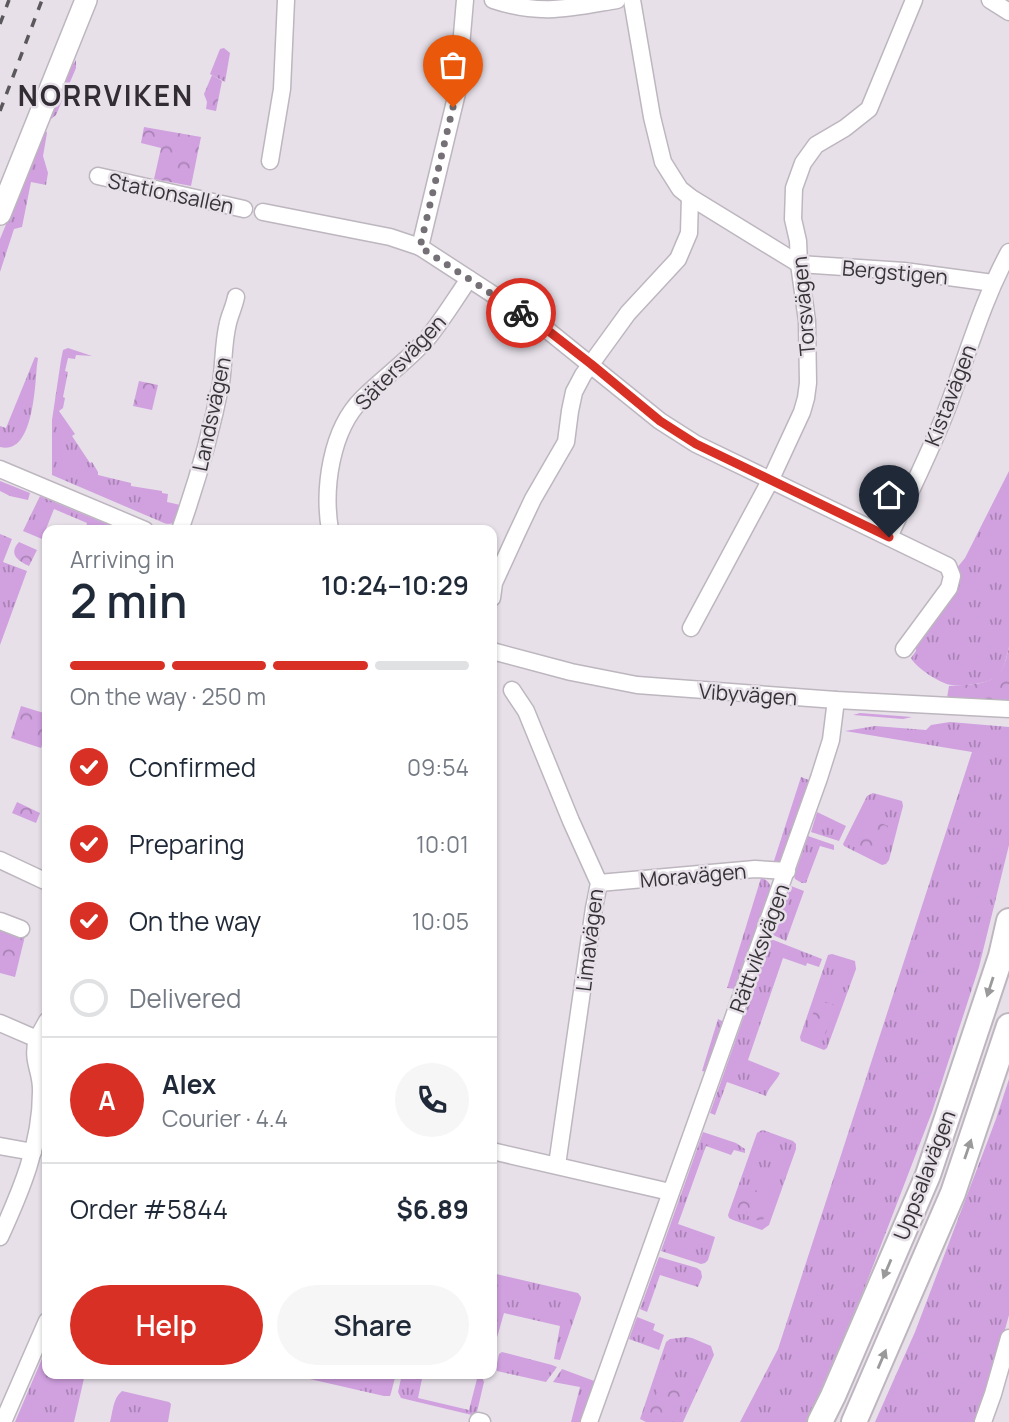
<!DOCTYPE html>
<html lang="en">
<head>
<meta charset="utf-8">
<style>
	:root { --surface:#fff; --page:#f6f6f7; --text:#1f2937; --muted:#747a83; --line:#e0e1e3; --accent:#d93025 }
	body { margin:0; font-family:Manrope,sans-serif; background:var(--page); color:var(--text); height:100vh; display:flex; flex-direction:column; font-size:26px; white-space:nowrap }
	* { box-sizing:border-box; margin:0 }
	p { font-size:23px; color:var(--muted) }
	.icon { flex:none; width:38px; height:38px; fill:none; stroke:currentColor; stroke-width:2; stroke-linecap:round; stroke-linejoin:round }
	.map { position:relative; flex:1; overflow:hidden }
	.drawer { position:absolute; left:42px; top:525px; width:455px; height:854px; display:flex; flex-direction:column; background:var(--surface); border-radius:14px; box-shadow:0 2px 5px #0004 }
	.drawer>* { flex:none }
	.pin { position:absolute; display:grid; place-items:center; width:60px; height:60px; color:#fff; margin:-72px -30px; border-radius:50% 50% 50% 0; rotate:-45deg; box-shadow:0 0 7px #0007 }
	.pin .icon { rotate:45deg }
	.courier { position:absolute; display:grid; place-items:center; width:70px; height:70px; margin:-35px; border:5px solid #d93025; border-radius:50%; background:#fff; color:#222; box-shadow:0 2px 9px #0007 }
	.summary em { font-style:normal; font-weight:600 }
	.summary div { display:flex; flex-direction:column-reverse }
	.summary { display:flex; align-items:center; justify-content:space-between; height:119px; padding:0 28px }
	h1 { font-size:46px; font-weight:600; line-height:52px }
	.bar { display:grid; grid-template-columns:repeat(4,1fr); gap:10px 7px; align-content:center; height:84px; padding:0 28px }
	.bar i { height:9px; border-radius:5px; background:var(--line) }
	.bar .on { background:var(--accent) }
	.bar p { grid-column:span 4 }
	.line { display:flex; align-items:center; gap:18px; padding:0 28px; border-top:2px solid var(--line) }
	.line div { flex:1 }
	.round { display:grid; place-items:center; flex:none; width:74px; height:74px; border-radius:37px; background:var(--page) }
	ol { padding:0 28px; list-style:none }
	li { display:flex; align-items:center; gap:21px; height:77px }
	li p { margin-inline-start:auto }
	li .icon { padding:7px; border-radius:50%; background:var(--accent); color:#fff; stroke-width:4 }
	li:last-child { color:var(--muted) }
	li i { width:38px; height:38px; border:4px solid var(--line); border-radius:50% }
	.primary-button { display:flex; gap:14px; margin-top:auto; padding:14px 28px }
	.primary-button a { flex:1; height:80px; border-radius:42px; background:var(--accent); color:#fff; font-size:28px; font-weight:600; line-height:80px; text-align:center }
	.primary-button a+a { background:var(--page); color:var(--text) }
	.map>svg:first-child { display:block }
	.grass { fill:url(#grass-tufts) }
	.forest { fill:url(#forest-crowns) }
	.pitch { fill:#d0a0df }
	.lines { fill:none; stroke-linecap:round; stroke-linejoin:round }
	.minor-casing { stroke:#bdb6bf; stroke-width:19 }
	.major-casing { stroke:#bdb6bf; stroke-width:24 }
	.highway-casing { stroke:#bdb6bf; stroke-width:28 }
	.minor { stroke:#fff; stroke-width:16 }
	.major { stroke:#fff; stroke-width:21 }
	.highway { stroke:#fff; stroke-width:24 }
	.rail { stroke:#5b585c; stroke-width:3.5; stroke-dasharray:9 9; stroke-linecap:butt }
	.oneway { fill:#9a9a9b }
	.done { stroke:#747075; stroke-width:7; stroke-dasharray:0 12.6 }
	.route { stroke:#d93025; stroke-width:9 }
	.labels { text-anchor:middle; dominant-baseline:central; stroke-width:5; stroke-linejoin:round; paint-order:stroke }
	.street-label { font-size:21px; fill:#363437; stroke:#e7e0e9 }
	.district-label { font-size:28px; font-weight:bold; letter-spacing:2px; fill:#322d34; stroke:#e7e0e9 }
</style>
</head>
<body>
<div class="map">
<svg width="1009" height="1422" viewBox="0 0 1009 1422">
	<defs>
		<pattern id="grass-tufts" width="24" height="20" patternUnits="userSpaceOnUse" patternTransform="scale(1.75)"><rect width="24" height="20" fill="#d0a0df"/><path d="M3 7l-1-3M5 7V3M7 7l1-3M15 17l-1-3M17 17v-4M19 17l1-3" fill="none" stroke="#aa83b6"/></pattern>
		<pattern id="forest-crowns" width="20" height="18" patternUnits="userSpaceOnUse" patternTransform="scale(1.75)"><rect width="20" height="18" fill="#d0a0df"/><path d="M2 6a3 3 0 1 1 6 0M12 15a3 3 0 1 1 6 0" fill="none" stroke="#aa83b6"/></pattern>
	</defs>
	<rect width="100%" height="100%" fill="#e7e0e9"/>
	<g class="grass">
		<polygon points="224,48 230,53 225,82 210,74 220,49"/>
		<polygon points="76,60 76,68 56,115 51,119 48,118 60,82"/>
		<polygon points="45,129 47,133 43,156 48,173 46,185 31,182 22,227 14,229 0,272 0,239"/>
		<path d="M68,348L92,356L76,355L75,359L68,358L65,371L68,372L63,397L65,398L63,408L59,411L75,434L72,436L90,463L92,462L98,472V475L131,483V486L162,491V493L168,494L167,502L185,506C180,516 177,527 164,523L52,475V420L61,360L63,350Z"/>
		<path d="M35,357L38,358L37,365C35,387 33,456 0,447V426L6,428Z"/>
		<path d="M1009,471V647C1006,657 1005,670 996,677C987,684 963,686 952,685C942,685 915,667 911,658L916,651V646L956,569L965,558Z"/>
		<polygon points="0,481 30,493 28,500 10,496 0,491"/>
		<polygon points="40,496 121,530 94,530 86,527 87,523 54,509 42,539 23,531"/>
		<polygon points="0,534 12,539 3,562 27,571 0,645"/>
		<polygon points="860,713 912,717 903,719 853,715"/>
		<polygon points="950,722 1009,727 1009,845 979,967 932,1112 863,1292 807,1422 740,1422 778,1349 972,752 845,731 875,726 926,730 931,725"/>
		<polygon points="801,777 809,780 809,786 781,863 773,864"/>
		<polygon points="873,793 902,801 903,806 889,860 886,864 882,865 844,846 843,844 867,796"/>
		<polygon points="817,812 846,826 839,841 811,832"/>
		<polygon points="808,836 834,845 834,850 820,846 806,883 802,883 795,879 794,876"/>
		<path d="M761,878C768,880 772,885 771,893L736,989L727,988Z"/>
		<polygon points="791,886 804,891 786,941 773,935"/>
		<path d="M771,939L822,959L819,967L807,963L806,966L783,958L748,1060L780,1073C776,1082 769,1086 766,1096L727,1082L715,1115L710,1113Z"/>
		<polygon points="832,954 855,961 856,969 827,1048 824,1050 801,1041 800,1037 828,955"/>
		<polygon points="718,1019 724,1022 706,1072 702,1071"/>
		<polygon points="1009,1079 1009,1315 988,1391 977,1422 875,1422 915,1332 996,1119"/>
		<polygon points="763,1130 793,1141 796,1144 796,1149 769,1225 762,1230 733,1220 729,1218 728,1215 757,1133 760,1131"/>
		<polygon points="703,1132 736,1143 745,1149 745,1153 734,1150 731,1155 706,1146 678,1224 715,1237 708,1260 705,1263 701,1264 661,1251"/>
		<polygon points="659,1257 697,1268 701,1271 702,1277 698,1287 660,1275 647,1312 640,1309"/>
		<polygon points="492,1273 578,1293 581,1297 581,1299 560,1360 554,1359 560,1326 504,1313 492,1355"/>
		<polygon points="637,1317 655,1324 653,1330 664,1335 659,1350 629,1339"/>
		<polygon points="687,1337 692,1338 711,1346 714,1355 683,1422 646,1422 640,1419 666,1342 670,1339"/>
		<polygon points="47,1347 47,1374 85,1374 74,1422 15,1422"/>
		<polygon points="502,1352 552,1365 557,1367 546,1382 497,1371 496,1368 499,1354"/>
		<polygon points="562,1369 597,1382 583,1422 571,1422 580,1387 553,1382"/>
		<polygon points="288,1374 396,1374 391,1393 390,1396 384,1396"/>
		<polygon points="402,1374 423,1374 418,1398 469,1410 478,1375 482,1377 484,1382 476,1416 401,1398 398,1392"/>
		<path d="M122,1391L169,1402L171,1404L168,1422H110C113,1411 113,1398 122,1391Z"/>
	</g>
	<g class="forest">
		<polygon points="212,75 222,81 216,111 206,109 207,102 204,94"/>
		<polygon points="144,127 201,137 191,186 154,179 161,148 141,143"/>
		<polygon points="139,381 158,385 152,410 133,406"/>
		<path d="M19,542L37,550L29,566C18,561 8,554 19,542Z"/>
		<path d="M1009,647V701L947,698L949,686C967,684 992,687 1002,669C1006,663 1007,654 1009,647Z"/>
		<polygon points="21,706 47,714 47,728 41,748 11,738"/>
		<polygon points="17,802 40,813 36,823 12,813"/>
		<polygon points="866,817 888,826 878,853 855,844"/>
		<polygon points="0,930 25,936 15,977 0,973"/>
		<polygon points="818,999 836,1006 823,1041 806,1034"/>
		<polygon points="745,1186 773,1197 762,1222 736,1211"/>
		<polygon points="660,1384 686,1394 674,1422 670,1422 649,1413"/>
	</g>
	<polygon class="pitch" points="343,1374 388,1374 386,1383"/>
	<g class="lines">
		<defs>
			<g id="minor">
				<path d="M493,0C541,16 570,8 617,0"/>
				<polyline points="632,0 652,117 663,162 680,189 690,197 799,264 904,271 993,283"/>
				<polyline points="990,0 1009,12"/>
				<polyline points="270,161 282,89 286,0"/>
				<polyline points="98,176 244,209"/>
				<polyline points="263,212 390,237 420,247 546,329 660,421 696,444 948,566 952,576 949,588 904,649"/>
				<polyline points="420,247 457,93 465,0"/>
				<polyline points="0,469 145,530"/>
				<path d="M180,530C197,482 211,433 221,383C224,363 223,343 228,323C230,314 234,307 236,297"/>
				<path d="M330,530C323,488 331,430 362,399C383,378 406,362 426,340C442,321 455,299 469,279"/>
				<path d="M889,537C910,492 933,447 950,401C969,350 983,300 1009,252"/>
				<polyline points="492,598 494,583 516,535 533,499 566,442 570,411 574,392 583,375 628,313 678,259 689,233 690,197"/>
				<polyline points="691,628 770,481 802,412 806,398 808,383 807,321 799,264 798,241 793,219 794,188 803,163 816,145 845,128 869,109 914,0"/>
				<polyline points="492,651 571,672 637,685 836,700 1009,709"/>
				<polyline points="512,690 526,711 571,821 599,883 594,908 557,1165"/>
				<polyline points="0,860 47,882"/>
				<polyline points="599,883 755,869 787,871"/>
				<polyline points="0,921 21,929"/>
				<polyline points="0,1023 37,1039 47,1021"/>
				<polyline points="0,1146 33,1152"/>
				<polyline points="492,1151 670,1192"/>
				<path d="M0,1237C21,1191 41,1144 41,1092C42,1071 31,1062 37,1039L47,1045"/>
				<polyline points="478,1421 482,1422"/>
				<polyline points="3,1422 47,1321"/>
				<polyline points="589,1422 819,778 831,740 836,700"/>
				<polyline points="983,1422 993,1394 1009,1338"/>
			</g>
			<polyline id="major" points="0,214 86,0"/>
			<g id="highway">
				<polyline points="820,1422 833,1396 928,1175 1001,956 1009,921"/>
				<polyline points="854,1422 953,1193 1009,1026"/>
			</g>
		</defs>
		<use href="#minor" class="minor-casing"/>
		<use href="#major" class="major-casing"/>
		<use href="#highway" class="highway-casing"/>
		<use href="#minor" class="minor"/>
		<use href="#major" class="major"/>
		<use href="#highway" class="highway"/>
		<g class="rail">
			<polyline points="0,24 9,0"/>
			<polyline points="0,111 42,0"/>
		</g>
	</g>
	<defs><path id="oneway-solid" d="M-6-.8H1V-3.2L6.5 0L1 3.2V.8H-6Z" transform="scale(1.75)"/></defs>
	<g class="oneway">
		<use href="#oneway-solid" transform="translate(990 987) rotate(108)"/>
		<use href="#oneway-solid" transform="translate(968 1149) rotate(-71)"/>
		<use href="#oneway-solid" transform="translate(887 1269) rotate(113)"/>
		<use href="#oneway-solid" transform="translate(882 1359) rotate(-67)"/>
	</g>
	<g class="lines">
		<polyline class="done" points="453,107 420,247 521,313"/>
		<polyline class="route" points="521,313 546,329 591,364 660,421 696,444 889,537"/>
	</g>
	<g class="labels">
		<g class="street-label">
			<text transform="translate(171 193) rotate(12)">Stationsallén</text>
			<text transform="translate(895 272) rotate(5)">Bergstigen</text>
			<text transform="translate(803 306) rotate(-95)">Torsvägen</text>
			<text transform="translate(400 362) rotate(-47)">Sätersvägen</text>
			<text transform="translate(950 395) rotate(-69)">Kistavägen</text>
			<text transform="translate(211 414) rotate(-78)">Landsvägen</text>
			<text transform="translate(748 694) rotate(4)">Vibyvägen</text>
			<text transform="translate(693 875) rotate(-5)">Moravägen</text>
			<text transform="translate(589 940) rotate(-83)">Limavägen</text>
			<text transform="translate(759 948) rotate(-70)">Rättviksvägen</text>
			<text transform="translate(924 1175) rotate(-69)">Uppsalavägen</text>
		</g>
		<g class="district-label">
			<text x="106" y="95">NORRVIKEN</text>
		</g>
	</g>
</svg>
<div class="pin" style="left:453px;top:107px;background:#ea580c"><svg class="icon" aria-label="bag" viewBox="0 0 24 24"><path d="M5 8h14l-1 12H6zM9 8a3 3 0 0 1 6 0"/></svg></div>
<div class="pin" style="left:889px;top:537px;background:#1f2937"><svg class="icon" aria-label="home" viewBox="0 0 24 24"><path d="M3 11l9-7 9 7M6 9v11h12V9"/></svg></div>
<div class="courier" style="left:521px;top:313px"><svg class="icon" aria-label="bike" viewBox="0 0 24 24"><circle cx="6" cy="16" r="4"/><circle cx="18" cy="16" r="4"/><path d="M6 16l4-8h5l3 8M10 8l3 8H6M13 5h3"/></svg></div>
<section class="drawer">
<div class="summary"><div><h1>2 min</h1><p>Arriving in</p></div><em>10:24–10:29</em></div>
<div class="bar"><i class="on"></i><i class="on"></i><i class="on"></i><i></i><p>On the way · 250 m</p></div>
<ol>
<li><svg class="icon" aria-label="check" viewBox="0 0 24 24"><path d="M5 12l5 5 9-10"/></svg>Confirmed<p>09:54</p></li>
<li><svg class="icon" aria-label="check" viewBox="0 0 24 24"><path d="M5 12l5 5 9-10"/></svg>Preparing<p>10:01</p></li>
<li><svg class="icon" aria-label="check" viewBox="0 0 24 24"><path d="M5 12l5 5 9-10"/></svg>On the way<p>10:05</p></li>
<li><i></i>Delivered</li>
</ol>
<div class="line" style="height:126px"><b class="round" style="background:var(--accent);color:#fff">A</b><div><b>Alex</b><p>Courier · 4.4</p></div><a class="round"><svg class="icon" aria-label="phone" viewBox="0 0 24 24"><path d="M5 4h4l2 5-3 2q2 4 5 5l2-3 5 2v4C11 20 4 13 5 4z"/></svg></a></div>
<div class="line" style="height:91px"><div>Order #5844</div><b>$6.89</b></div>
<div class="primary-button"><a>Help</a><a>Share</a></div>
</section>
</div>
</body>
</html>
